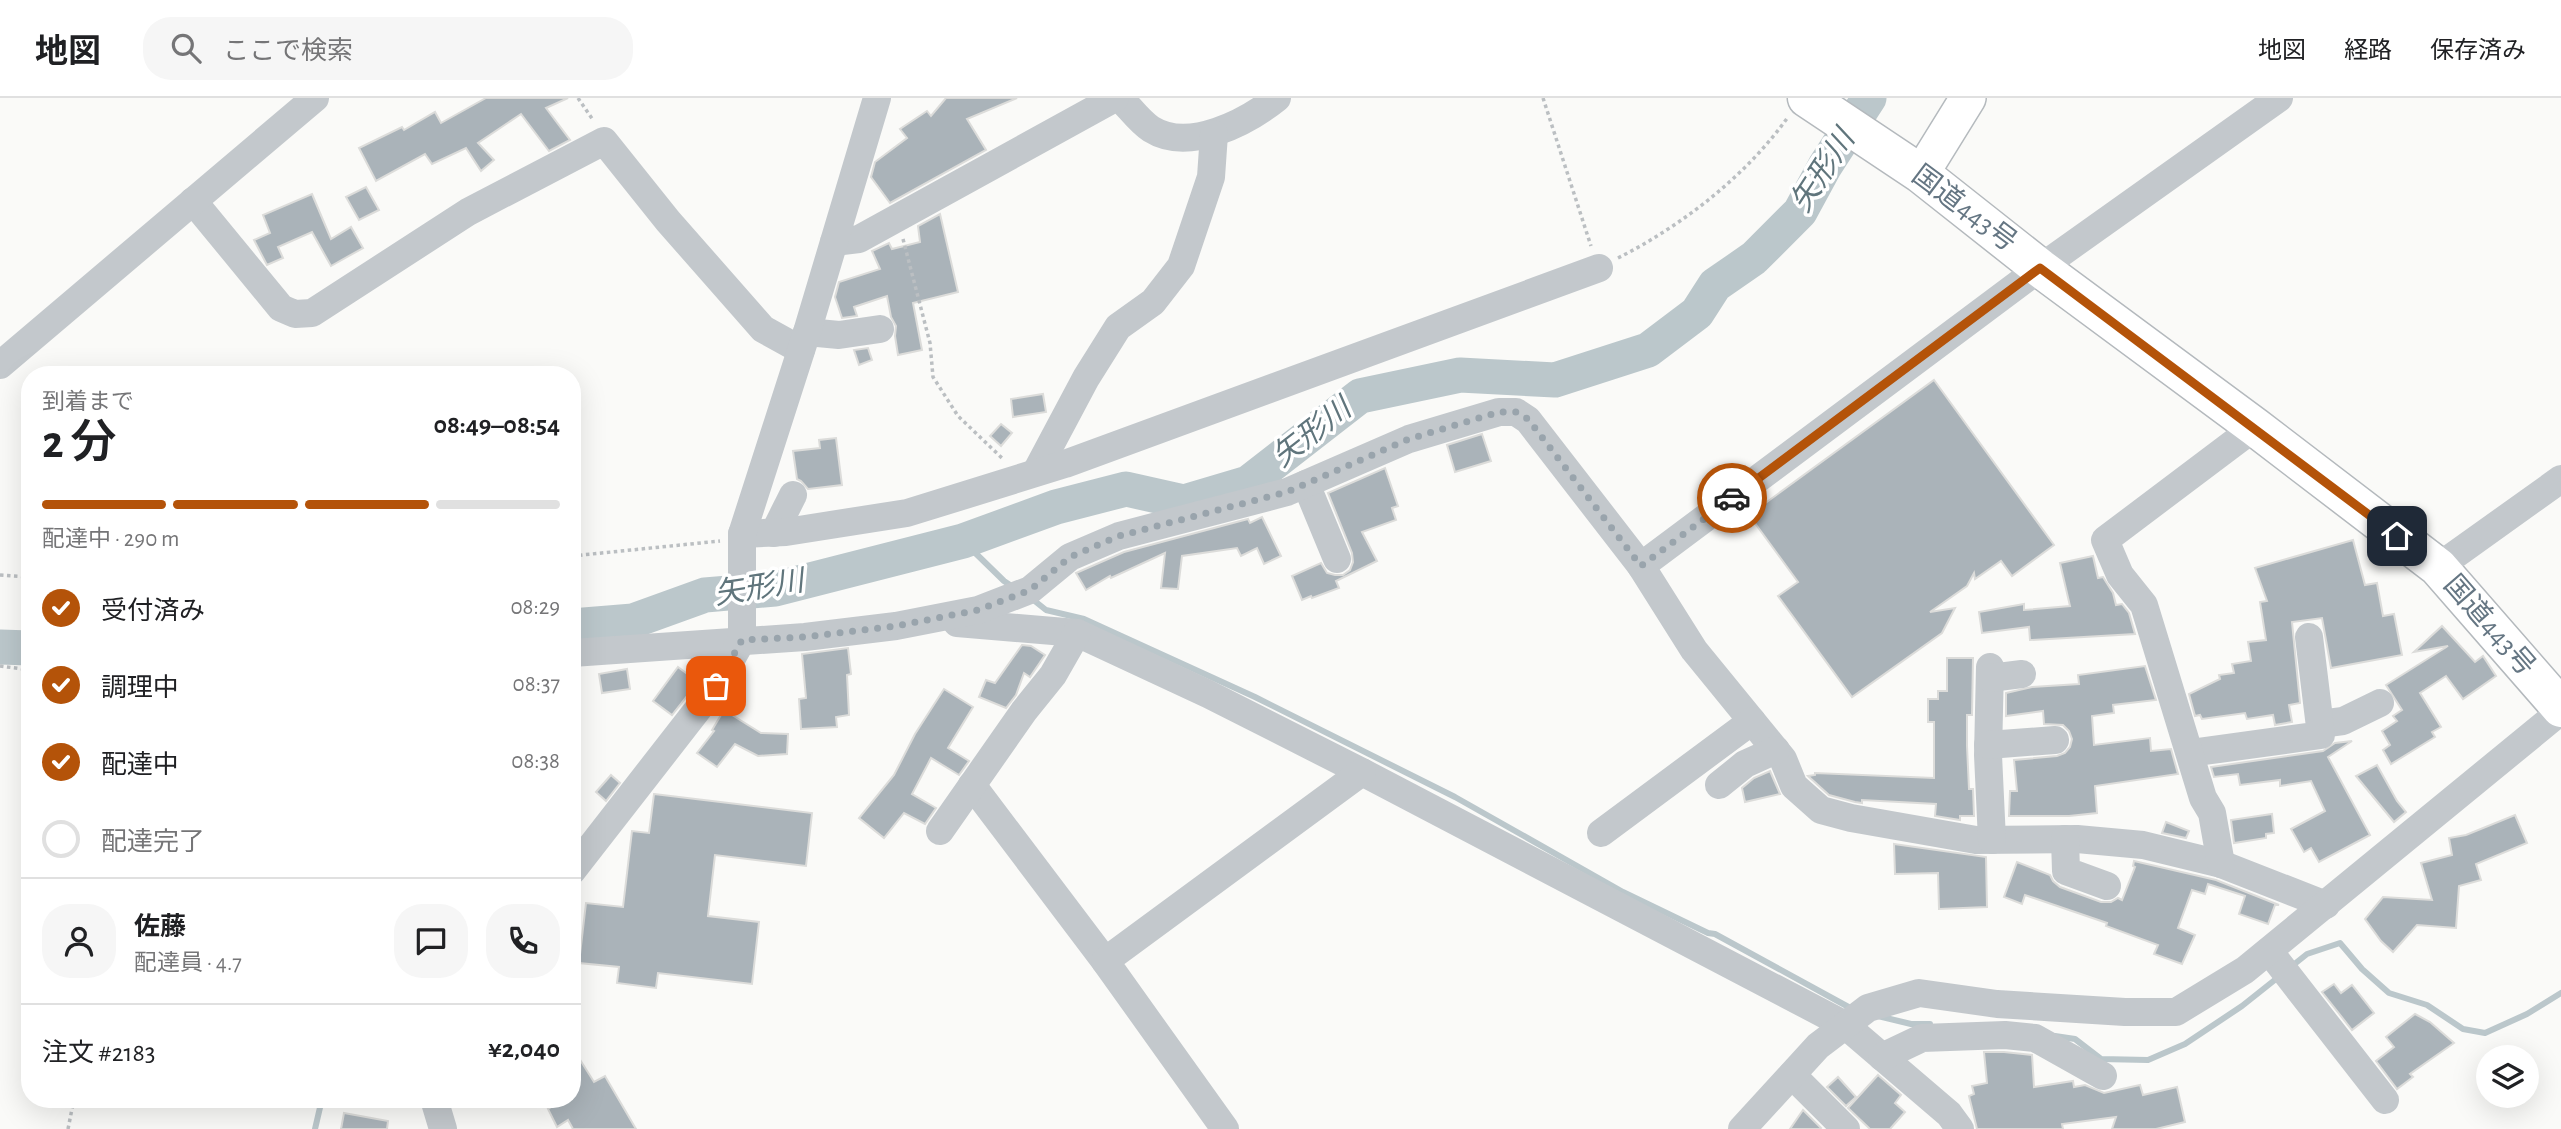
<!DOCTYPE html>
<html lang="ja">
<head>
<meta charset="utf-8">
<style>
	:root { --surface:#fff; --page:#f6f6f6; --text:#202124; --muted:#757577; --line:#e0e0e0; --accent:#b45309 }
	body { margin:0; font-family:"Alegreya Sans","Noto Sans JP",sans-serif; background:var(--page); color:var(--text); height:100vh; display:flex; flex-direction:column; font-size:26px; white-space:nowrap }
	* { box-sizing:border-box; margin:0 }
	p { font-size:23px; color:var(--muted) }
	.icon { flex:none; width:38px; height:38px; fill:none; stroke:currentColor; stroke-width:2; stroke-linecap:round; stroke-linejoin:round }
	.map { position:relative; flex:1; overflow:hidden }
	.drawer { position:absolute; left:21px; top:268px; width:560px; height:742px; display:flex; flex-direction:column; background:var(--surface); border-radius:28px; box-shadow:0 7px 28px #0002 }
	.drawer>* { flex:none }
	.buttons { position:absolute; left:2476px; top:947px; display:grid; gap:14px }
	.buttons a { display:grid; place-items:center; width:63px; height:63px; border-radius:50%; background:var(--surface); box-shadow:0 7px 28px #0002; font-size:35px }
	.pin { position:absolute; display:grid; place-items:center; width:60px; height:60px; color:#fff; margin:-30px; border-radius:14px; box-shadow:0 4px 10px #0006 }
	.courier { position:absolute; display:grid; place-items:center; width:70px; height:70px; margin:-35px; border:5px solid #b45309; border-radius:50%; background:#fff; color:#222; box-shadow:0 2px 9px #0007 }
	.summary em { font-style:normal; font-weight:600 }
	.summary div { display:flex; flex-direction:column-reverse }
	.summary { display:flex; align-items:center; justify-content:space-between; height:119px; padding:0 21px }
	h1 { font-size:46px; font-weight:600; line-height:52px }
	.bar { display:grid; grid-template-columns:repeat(4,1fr); gap:10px 7px; align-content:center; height:84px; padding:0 21px }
	.bar i { height:9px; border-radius:5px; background:var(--line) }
	.bar .active { background:var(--accent) }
	.bar p { grid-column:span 4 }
	.line { display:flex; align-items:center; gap:18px; padding:0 21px; border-top:2px solid var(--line) }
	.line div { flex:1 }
	.round { display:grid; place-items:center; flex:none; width:74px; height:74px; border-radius:28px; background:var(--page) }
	ol { padding:0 21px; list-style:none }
	li { display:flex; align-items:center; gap:21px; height:77px }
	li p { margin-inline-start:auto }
	li .icon { padding:7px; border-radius:50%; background:var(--accent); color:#fff; stroke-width:4 }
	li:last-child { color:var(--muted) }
	li i { width:38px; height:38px; border:4px solid var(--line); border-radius:50% }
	header { display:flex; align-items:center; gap:42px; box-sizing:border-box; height:98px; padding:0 35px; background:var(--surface); border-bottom:2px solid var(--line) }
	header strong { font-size:33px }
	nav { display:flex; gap:38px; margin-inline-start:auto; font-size:24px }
	.search { width:490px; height:63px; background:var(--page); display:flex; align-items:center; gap:18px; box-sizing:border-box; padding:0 24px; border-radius:28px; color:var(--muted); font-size:26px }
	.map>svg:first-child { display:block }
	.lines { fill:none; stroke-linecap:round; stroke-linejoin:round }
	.stream { stroke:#bbc7cb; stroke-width:6 }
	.river { stroke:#bbc7cb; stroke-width:35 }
	.building { fill:#aab3b9; stroke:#dcdcda; stroke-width:2 }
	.major-casing { stroke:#b5babe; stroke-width:38 }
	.highway-casing { stroke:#b4b9bd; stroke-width:41 }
	.path { stroke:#bbbfc2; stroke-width:3.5; stroke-dasharray:3.5 3.5; stroke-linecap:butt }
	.minor { stroke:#c3c8cc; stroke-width:28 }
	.major { stroke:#fff; stroke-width:35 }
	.highway { stroke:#fff; stroke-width:38 }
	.done { stroke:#99a4ac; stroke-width:7; stroke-dasharray:0 12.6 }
	.route { stroke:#b45309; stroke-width:9 }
	.labels { text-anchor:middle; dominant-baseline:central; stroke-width:7; stroke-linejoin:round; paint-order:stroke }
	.street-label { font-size:28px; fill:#657683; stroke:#fff }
	.water-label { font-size:30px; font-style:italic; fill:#60757c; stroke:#fff }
</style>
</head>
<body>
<header>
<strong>地図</strong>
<div class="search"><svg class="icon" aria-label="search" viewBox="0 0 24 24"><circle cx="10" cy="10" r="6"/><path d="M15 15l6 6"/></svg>ここで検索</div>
<nav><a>地図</a><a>経路</a><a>保存済み</a></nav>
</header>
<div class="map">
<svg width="2561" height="1031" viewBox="0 0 2561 1031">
	<rect width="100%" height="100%" fill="#fafaf8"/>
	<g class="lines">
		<g class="stream">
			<polyline points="963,443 1004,483 1013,489"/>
			<polyline points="1031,500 1046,512 1084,521 1255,599 1455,699 1623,794 1708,835 1715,836 1854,912"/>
			<polyline points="2292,868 2307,856 2340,845 2362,871 2389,895 2427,907 2463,931 2485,935 2527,916 2561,895"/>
			<polyline points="1878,918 1911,926 1930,926"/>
			<polyline points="2055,938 2075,941 2101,961 2148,962 2185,946 2242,908 2281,877"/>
			<polyline points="315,1031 322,1001"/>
		</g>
		<g class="river">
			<polyline points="572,528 633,523 705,497 775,491 963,443 1056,409 1126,391 1184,404 1248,385 1360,298 1460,277 1555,282 1648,252 1697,215 1715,187 1754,160 1800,114 1825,68 1869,0"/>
			<polyline points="0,549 30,550"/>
		</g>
	</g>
	<g class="building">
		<polygon points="486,0 568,0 546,10 570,42 549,53 521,16 478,45 494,62 481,73 466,50 432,66 425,56 376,83 359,50 402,29 404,32 435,14 441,25"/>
		<polygon points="946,0 1017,0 967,21 986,52 890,105 871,79 875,64 907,40 900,31 927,13 931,18"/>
		<polygon points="366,89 379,112 359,122 346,99"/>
		<polygon points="312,96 331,141 351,129 363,150 331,168 312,134 278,149 283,160 267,167 254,142 270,135 263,117"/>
		<polygon points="940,116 958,194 913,205 922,252 898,257 895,238 896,228 891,219 887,198 854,209 857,218 842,220 835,199 839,184 880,171 872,153 889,145 892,151 920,144 918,128"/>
		<polygon points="868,250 872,262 859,267 854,252"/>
		<polygon points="1934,282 2054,447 2012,478 2001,463 1975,481 1974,475 1967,488 1930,514 1955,510 1942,535 1852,599 1778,498 1798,484 1749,417"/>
		<polygon points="1043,296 1046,314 1013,319 1011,301"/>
		<polygon points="1001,326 1012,335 1001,348 990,338"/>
		<polygon points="1482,336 1491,363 1455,374 1447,347"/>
		<polygon points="836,340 842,387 808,391 801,383 797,381 793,353 820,350 819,342"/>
		<polygon points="1385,370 1398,408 1392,410 1396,422 1362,434 1377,463 1336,483 1339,490 1312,500 1311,498 1302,502 1292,478 1321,465 1327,475 1335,477 1343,477 1350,472 1353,464 1352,455 1328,395"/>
		<polygon points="1262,419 1281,458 1264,466 1257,450 1241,458 1237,450 1182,458 1178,491 1161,490 1165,455 1111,480 1110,478 1086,492 1076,475 1124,454 1248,421 1250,425"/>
		<polygon points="2353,442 2365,487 2377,485 2383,518 2394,516 2402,557 2331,570 2322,520 2292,524 2300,605 2289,607 2292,624 2275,627 2273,617 2247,621 2245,615 2202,621 2200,617 2195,618 2189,596 2220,581 2219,577 2234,575 2232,566 2251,563 2248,544 2266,542 2260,504 2267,503 2255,470"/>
		<polygon points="2093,458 2098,480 2103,479 2113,495 2116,507 2122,506 2129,515 2135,536 2030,542 2029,529 1982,535 1979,514 2024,506 2024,512 2070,508 2060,465"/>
		<polygon points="2442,528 2475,564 2483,558 2496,578 2463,601 2446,578 2420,595 2441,629 2432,634 2435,639 2391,666 2383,652 2390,647 2382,633 2397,623 2393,618 2402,612 2386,587 2448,548 2414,554"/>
		<polygon points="1022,547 1031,548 1045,557 1030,579 1024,575 1016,597 1006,610 979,599 986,582 995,585"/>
		<polygon points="848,550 851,576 847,577 849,617 836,619 837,629 801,631 799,601 806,600 802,556"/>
		<polygon points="1947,560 1973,560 1972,617 1967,617 1967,648 1969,691 1973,691 1974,718 1960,718 1960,722 1935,718 1936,706 1862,702 1862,705 1855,704 1829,697 1808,678 1815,677 1815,675 1934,680 1934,624 1928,624 1928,601 1938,601 1938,593 1947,593"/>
		<polygon points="2145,568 2156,602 2113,607 2114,615 2092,618 2094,647 2150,640 2151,653 2171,651 2178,676 2095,688 2097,715 2069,718 2009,718 2010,693 2017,693 2014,662 2057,658 2065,655 2070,649 2072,641 2069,633 2063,627 2044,626 2043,613 2006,618 2006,595 2032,589 2079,586 2078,577"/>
		<polygon points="678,569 698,584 672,617 653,603"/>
		<polygon points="627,571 630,591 602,595 599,576"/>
		<polygon points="944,591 973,609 948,650 969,663 959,677 931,660 912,696 936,710 925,726 904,715 884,740 859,720 894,677 915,636"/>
		<polygon points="724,612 761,635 788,636 787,656 758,658 735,646 717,669 697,655 714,633 712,632"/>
		<polygon points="2352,643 2328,659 2370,737 2319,764 2311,750 2304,754 2291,731 2325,713 2311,683 2280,688 2280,682 2240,687 2238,676 2214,679 2211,669 2323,653 2335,645"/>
		<polygon points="2377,667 2397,703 2406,714 2394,724 2356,678"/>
		<polygon points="1770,673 1780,696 1745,704 1742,690 1754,680"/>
		<polygon points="611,677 620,685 606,703 596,694"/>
		<polygon points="654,696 812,715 806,768 715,757 708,818 759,824 752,886 658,875 656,890 617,885 619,869 579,865 586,805 623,809 632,733 649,735"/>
		<polygon points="2272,716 2274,735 2266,736 2266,740 2234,745 2231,722"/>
		<polygon points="2515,717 2527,745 2476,766 2481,782 2459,788 2456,830 2417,827 2393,854 2381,843 2365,821 2383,799 2432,802 2421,765 2452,757 2449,740 2466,737"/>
		<polygon points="2166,724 2189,733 2186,740 2162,735"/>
		<polygon points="1894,746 1986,759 1987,809 1939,811 1938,775 1895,776"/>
		<polygon points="2134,763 2216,782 2279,807 2275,807 2268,826 2239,816 2245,798 2208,786 2205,796 2192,792 2178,830 2195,837 2182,866 2154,856 2158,847 2106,828 2107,825 2025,797 2022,806 2004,799 2017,764 2050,777 2053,783 2060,789 2101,804 2111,804 2118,800 2122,802 2135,769 2133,768"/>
		<polygon points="2334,886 2341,895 2352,887 2374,915 2352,932 2322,894"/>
		<polygon points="2415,916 2430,924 2454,945 2410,976 2413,979 2397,991 2376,963 2394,949 2386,939"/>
		<polygon points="572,949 594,984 605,978 636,1031 573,1031 568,1022 557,1029 548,1011 565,1001 572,1001"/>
		<polygon points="1984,954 2004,954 2032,957 2034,989 2073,983 2074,989 2085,987 2104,995 2140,987 2143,997 2177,989 2185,1024 2156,1031 2112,1031 2116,1019 2062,1026 2063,1031 1977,1031 1969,998 1974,996 1972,988 1987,985"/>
		<polygon points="1878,977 1901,997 1895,1005 1905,1014 1890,1031 1870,1031 1848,1010"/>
		<polygon points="1838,979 1856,999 1846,1008 1827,989"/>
		<polygon points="1803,1012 1821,1030 1820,1031 1790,1031"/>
		<polygon points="344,1015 388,1023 387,1031 341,1031"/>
	</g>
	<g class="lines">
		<defs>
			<polyline id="major" points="1921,76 1968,0"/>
			<polyline id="highway" points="1807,0 1921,76 2040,170 2255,329 2438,469 2561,610"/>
		</defs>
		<use href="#major" class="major-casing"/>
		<use href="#highway" class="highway-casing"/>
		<g class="path">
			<polyline points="578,0 593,22"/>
			<polyline points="1543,0 1591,148"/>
			<polyline points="903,141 930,245 933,279 958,318 1004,362"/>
			<path d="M1618,160C1683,127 1746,78 1788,19"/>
			<polyline points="572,458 720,443"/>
			<polyline points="0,477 30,479"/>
			<polyline points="0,568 30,572"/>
			<polyline points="68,1031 74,1001"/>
		</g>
		<g class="minor">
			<path d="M1120,0C1130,10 1140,24 1151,31C1189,55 1247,24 1277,0"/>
			<polyline points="193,103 281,210 295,216 312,215 468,114 604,43 668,123 763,231 801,252"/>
			<polyline points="834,144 859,141 1115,0"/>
			<polyline points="807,234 839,237 880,231"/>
			<polyline points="0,267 315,0"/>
			<polyline points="1036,374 1086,280 1118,229 1153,204 1181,168 1211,79 1214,36"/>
			<polyline points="1306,386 1337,461"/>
			<polyline points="774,435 793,397"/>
			<polyline points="742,436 786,434 907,415 1065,366 1599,170"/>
			<polyline points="1641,468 2040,170 2279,0"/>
			<polyline points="2438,469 2561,381"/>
			<polyline points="957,525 1077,535 1208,596 1362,674 1845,927 1949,1016 1960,1031"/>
			<polyline points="572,555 805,539 896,528 978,512 1030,492 1070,459 1119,438 1287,394 1409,341 1499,314 1516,314 1528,322 1641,468 1694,552 1783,661 1794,688 1821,712 1851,720 1976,742 2077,741 2143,747 2221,766 2326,807"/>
			<polyline points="1990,569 1988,657 1992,742"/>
			<polyline points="1990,580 2022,576"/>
			<polyline points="2320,626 2343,623 2380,605"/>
			<polyline points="1988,647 2055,642"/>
			<polyline points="2190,655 2321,637 2309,539"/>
			<polyline points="972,687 1105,863"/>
			<polyline points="1719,687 1745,666 1776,652"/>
			<polyline points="940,733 1024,613 1053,577 1077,535"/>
			<polyline points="1601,735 1752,623"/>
			<polyline points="2065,741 2066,773 2107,788"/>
			<polyline points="2221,766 2212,715 2203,700 2144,507 2120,477 2105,442 2255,329"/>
			<polyline points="572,773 716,588 742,542 742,436 807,234 877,0"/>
			<polyline points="2269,853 2385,1002"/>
			<polyline points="1882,959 1922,940 2005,937 2035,940 2103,978"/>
			<polyline points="1792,977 1846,1031"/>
			<polyline points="434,1001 443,1031"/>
			<polyline points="1225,1031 1105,863 1362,674"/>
			<polyline points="1742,1031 1818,948 1868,910 1919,895 1997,906 2125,914 2176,914 2245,872 2561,613"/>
		</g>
		<use href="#major" class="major"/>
		<use href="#highway" class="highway"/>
	</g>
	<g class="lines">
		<polyline class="done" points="716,588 742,542 805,539 896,528 978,512 1030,492 1070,459 1119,438 1287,394 1409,341 1499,314 1516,314 1528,321 1641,468 1732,400"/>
		<polyline class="route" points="1732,400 2040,170 2397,438"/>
	</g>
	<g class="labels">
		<g class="street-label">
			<text transform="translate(1964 111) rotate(37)">国道443号</text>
			<text transform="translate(2489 528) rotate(49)">国道443号</text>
		</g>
		<g class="water-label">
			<text transform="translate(1823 73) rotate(-57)">矢形川</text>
			<text transform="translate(1312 335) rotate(-38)">矢形川</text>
			<text transform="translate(759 490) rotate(-9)">矢形川</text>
		</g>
	</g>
</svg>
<div class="buttons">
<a><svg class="icon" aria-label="layers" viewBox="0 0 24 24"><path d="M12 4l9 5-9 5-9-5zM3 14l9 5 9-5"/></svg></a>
</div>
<div class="pin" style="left:716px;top:588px;background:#ea580c"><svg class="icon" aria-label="bag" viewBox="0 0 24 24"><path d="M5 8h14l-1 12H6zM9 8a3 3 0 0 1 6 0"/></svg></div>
<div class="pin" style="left:2397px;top:438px;background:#1f2937"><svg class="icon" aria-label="home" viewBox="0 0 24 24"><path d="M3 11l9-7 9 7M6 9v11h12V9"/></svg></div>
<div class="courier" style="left:1732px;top:400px"><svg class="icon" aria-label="car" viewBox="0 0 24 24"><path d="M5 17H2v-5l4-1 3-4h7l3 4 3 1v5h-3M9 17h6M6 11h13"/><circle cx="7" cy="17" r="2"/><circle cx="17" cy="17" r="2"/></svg></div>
<section class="drawer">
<div class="summary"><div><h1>2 分</h1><p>到着まで</p></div><em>08:49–08:54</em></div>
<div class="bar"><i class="active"></i><i class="active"></i><i class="active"></i><i></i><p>配達中 · 290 m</p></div>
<ol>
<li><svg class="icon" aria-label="check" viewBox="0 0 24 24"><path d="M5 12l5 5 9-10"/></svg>受付済み<p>08:29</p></li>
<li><svg class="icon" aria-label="check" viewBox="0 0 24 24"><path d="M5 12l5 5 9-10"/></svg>調理中<p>08:37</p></li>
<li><svg class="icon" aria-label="check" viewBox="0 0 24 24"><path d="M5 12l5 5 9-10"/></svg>配達中<p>08:38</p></li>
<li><i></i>配達完了</li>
</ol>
<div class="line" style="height:126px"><a class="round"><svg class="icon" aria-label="person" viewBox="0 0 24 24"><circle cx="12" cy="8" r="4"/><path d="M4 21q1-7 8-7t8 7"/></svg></a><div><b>佐藤</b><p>配達員 · 4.7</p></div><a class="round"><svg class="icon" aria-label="chat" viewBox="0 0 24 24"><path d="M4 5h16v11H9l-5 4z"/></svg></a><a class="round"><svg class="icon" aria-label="phone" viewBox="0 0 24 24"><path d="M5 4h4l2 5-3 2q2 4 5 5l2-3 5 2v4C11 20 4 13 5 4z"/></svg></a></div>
<div class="line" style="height:91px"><div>注文 #2183</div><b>¥2,040</b></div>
</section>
</div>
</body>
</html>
